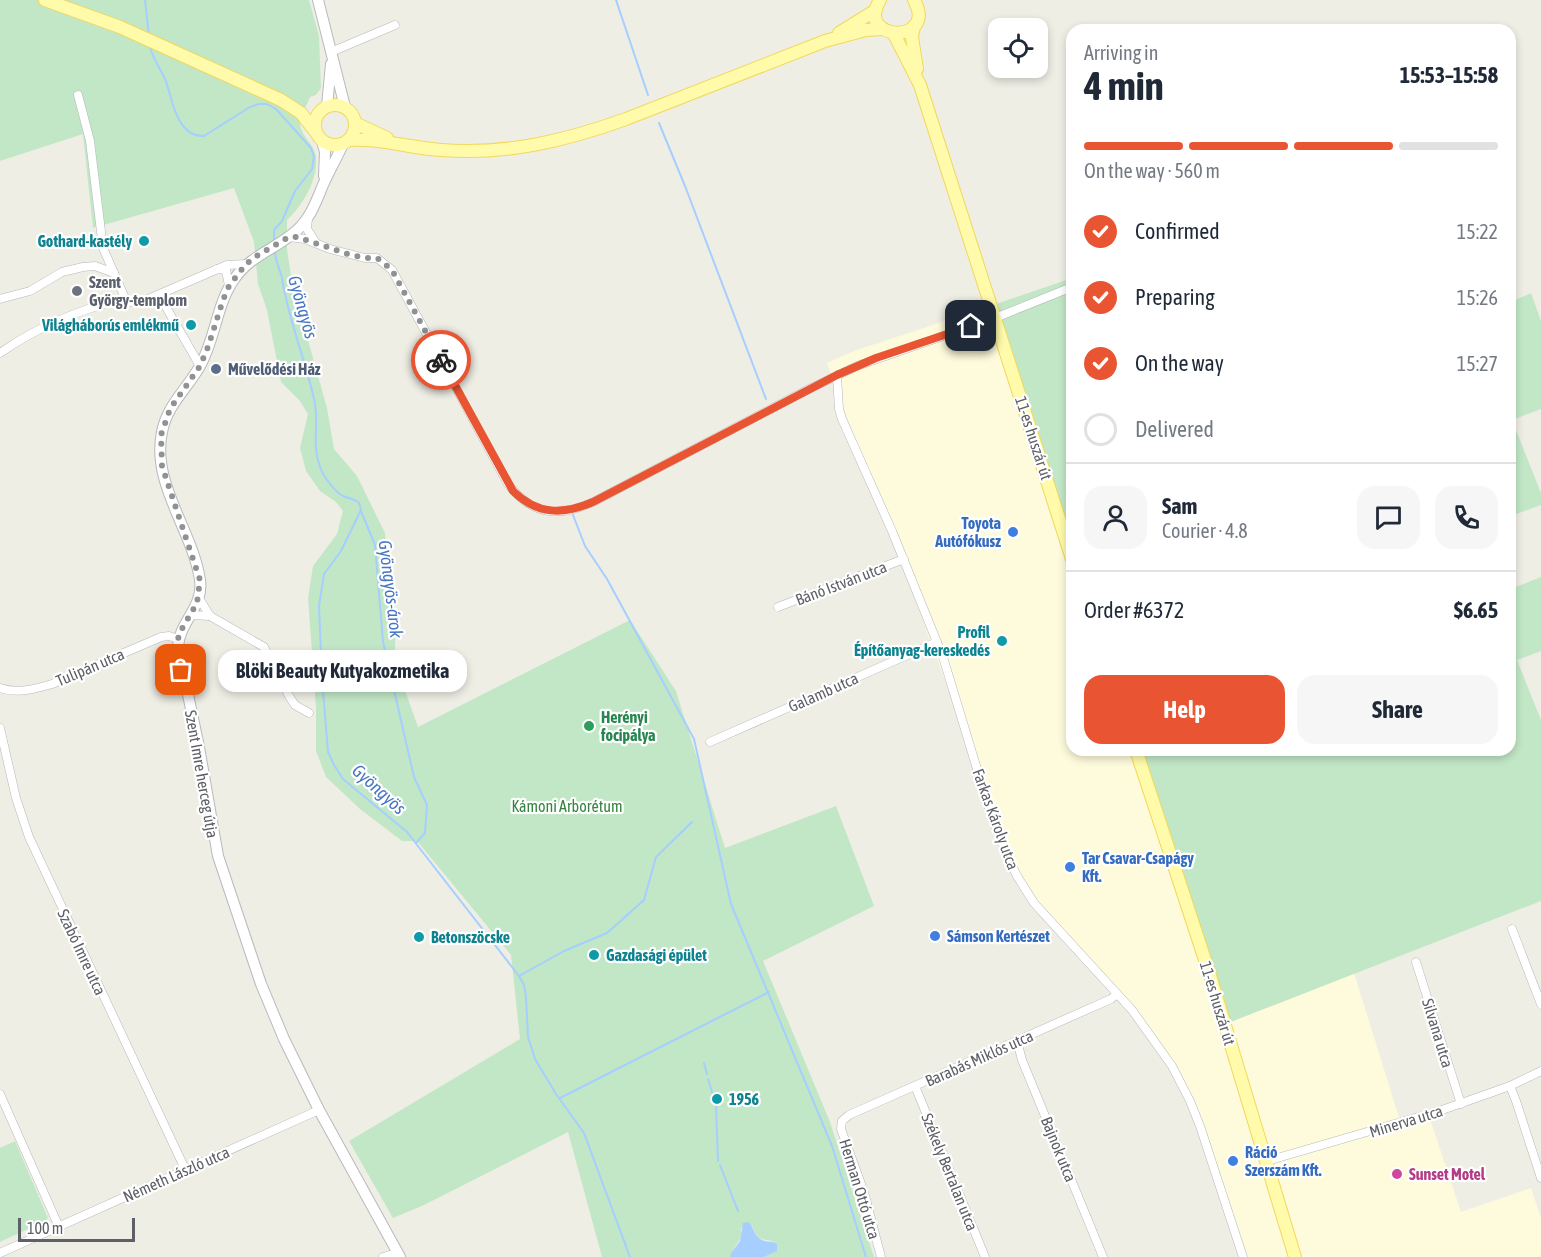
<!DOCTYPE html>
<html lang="en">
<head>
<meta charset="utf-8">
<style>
	:root { --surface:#fff; --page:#f6f6f7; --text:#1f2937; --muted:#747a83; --line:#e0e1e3; --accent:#e95532 }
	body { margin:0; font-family:"Asap Condensed",sans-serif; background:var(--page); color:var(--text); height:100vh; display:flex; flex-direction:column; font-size:22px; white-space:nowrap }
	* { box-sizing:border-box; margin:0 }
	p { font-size:20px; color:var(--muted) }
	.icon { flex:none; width:33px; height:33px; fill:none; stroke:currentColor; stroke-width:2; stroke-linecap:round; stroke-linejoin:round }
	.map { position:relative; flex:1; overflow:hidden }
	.side { position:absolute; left:1066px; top:24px; width:450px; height:732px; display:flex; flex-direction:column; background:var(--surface); border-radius:18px; box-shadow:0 3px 9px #0003 }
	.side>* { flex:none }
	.buttons { position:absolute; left:988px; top:18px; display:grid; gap:12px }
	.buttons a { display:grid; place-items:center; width:60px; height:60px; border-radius:12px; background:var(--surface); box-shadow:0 3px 9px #0003; font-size:30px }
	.scale { position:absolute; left:18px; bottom:15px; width:117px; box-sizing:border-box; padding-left:6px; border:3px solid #5d6066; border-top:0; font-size:16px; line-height:21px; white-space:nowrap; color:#5d6066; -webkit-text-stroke:4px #fff; paint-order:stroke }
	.pin { position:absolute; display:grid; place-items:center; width:51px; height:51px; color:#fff; margin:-26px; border-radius:12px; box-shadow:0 3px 9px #0006 }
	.courier { position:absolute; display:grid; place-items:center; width:60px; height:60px; margin:-30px; border:4px solid #e95532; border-radius:50%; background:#fff; color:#222; box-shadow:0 2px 8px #0007 }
	.bubble { position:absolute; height:42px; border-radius:18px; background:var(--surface); box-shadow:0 3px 9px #0003; font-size:20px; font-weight:700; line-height:42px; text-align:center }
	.head em { font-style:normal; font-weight:700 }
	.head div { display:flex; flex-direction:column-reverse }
	.head { display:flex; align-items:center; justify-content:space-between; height:102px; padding:0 18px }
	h1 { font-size:39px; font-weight:700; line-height:45px }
	.bar { display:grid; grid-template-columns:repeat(4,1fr); gap:9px 6px; align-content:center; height:72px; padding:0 18px }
	.bar i { height:8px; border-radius:4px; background:var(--line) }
	.bar .active { background:var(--accent) }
	.bar p { grid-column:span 4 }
	.line { display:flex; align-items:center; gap:15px; padding:0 18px; border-top:2px solid var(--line) }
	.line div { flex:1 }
	.round { display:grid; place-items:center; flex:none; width:63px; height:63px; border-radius:18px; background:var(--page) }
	ol { padding:0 18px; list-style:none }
	li { display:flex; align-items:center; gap:18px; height:66px }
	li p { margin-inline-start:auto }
	li .icon { padding:6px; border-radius:50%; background:var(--accent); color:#fff; stroke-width:4 }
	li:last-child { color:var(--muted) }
	li i { width:33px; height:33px; border:3px solid var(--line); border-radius:50% }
	.action { display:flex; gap:12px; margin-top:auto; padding:12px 18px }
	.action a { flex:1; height:69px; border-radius:18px; background:var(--accent); color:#fff; font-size:24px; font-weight:700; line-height:69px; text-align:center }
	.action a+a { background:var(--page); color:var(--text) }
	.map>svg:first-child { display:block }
	.commercial { fill:#fefadc }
	.green { fill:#c2e7c6 }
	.water { fill:#a6ceff }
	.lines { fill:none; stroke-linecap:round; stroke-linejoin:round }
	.stream { stroke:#a6ceff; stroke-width:2 }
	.street-casing { stroke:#b6b7bc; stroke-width:9 }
	.secondary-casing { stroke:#b7b9bf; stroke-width:12 }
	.primary-casing { stroke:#f1d85c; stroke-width:14 }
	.street { stroke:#fff; stroke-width:8 }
	.secondary { stroke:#fff; stroke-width:10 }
	.primary { stroke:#fffbab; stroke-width:12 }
	.done { stroke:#909292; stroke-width:6; stroke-dasharray:0 10.8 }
	.route { stroke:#e95532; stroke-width:8 }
	.culture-dot { fill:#0f9aa8; stroke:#fff; stroke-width:2 }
	.worship-dot { fill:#6b7280; stroke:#fff; stroke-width:2 }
	.service-dot { fill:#5c6f8a; stroke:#fff; stroke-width:2 }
	.shop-dot { fill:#3f7fe0; stroke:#fff; stroke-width:2 }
	.leisure-dot { fill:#2e9e5b; stroke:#fff; stroke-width:2 }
	.hotel-dot { fill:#d1479c; stroke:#fff; stroke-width:2 }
	.labels { text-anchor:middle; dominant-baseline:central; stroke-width:4.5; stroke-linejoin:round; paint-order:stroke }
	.culture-label { font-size:16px; font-weight:bold; fill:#0d838f; stroke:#fff; text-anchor:end }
	.worship-label { font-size:16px; font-weight:bold; fill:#5b616d; stroke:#fff; text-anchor:start }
	.service-label { font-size:16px; font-weight:bold; fill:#4e5e75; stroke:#fff; text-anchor:start }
	.street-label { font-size:16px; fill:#5d6066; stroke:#fff }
	.shop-label { font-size:16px; font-weight:bold; fill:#366cbe; stroke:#fff; text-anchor:start }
	.leisure-label { font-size:16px; font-weight:bold; fill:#27864d; stroke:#fff; text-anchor:start }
	.park-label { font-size:16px; fill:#358441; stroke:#fff }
	.hotel-label { font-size:16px; font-weight:bold; fill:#b23c85; stroke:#fff; text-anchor:start }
	.water-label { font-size:18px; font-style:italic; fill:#4776c3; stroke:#fff }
</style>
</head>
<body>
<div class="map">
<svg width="1541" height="1257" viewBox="0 0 1541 1257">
	<rect width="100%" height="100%" fill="#efeee5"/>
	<polygon class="commercial" points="996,304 1072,547 1072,750 1139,750 1205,941 1228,1023 1354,973 1402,1127 1430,1119 1461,1212 1531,1188 1541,1218 1541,1257 1247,1257 1193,1100 1119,992 1038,901 1022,877 1004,839 827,363 854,351"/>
	<g class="green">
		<path d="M0,0H309L319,36L321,88L316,95L310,97C307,105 300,116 300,124C301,136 312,142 315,153C321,175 303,206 287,220V249L292,283L327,408L334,449L357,476L385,533L389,585L396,614L395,649L402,682L418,727L630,620L676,691L725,848L836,806L874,906L763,961L830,1122L874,1257H764L776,1251L777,1244C764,1235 760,1247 752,1225L741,1228C743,1242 733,1245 730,1257H602L568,1132L422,1206L393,1218L349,1141L520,1039L511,955L417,841H402L360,809L326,777L316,751V708L308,598L313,566L337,534L343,511L336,502L320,491L306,471L300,448L308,414L300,401L281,382L267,310L258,284L254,242L234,188L93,228L83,134L0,161Z"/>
		<polygon points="1072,278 1072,547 996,304"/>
		<polygon points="1531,293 1541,321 1541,409 1512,420 1541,493 1541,505 1511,516 1511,302"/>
		<polygon points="1541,577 1541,651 1517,660 1541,720 1541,901 1228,1023 1205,941 1139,750 1510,750 1511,589"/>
		<polygon points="15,1141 48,1218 45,1221 0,1242 0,1148"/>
	</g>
	<path class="water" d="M748,1222C754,1226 753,1233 759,1238C765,1243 771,1240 777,1244V1251L764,1257H730L731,1253L740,1241L743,1223Z"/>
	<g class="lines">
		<g class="stream">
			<polyline points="145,0 149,36"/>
			<polyline points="616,0 648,95"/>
			<path d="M150,45C151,57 160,67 165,79C171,94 174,119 187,130C192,135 197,136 204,136L250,107L259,104H267L276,109L311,148L314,157L312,169L295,191L282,221L274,230V243"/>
			<polyline points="659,123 685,186 766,399"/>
			<path d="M275,251C275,261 280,269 282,278C288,319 305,358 314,399C320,422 311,444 320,467C323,476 334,491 343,496C349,499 354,498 359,503L361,510L341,551L324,574L319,606L322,678L328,752L334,765L343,779L407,832L519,976L524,985L526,997L528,1037L535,1059L556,1094L584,1133L630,1257"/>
			<polyline points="361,511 375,545 383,642 414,777 427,805 425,833 416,843"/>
			<polyline points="573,515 585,546 607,579 694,739 731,904 832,1146 866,1257"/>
			<polyline points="519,976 564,951 607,933 644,900 656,857 692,822"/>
			<polyline points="704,1063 707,1074"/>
			<polyline points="708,1079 715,1102"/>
			<polyline points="560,1098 769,992"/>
			<polyline points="716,1106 718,1161"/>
			<polyline points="720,1165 738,1211"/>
		</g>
		<defs>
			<g id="street">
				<polyline points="331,52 395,25"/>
				<polyline points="78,95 90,141 103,248 114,273"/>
				<polyline points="308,218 307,229 316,243"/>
				<path d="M289,237L305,239L330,249L365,258H377L392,270L508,484C532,515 558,518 593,502L811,388L857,366L995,318L1072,287"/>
				<polyline points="217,269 226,270 229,286"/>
				<polyline points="159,295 200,366"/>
				<polyline points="125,298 131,302 139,303 227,265 246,264"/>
				<polyline points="0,299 30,291 62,272 83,267 95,266 114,273 125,298"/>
				<path d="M0,353C37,327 82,309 125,298"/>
				<polyline points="837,375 839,409 842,419 892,531 943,657 991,815 1008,857 1017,876 1034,903 1132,1010 1172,1066 1190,1101 1200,1126 1243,1257"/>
				<polyline points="199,598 210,616 264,647 289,696 295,705 309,713"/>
				<polyline points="778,607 904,559"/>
				<polyline points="190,615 210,616"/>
				<path d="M0,688C17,694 35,689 52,684L161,637L169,636L178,639"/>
				<polyline points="0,728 16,798 29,837 185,1169"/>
				<polyline points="710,742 937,642"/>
				<polyline points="1512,929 1541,1004"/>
				<polyline points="1416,962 1461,1104"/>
				<polyline points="1017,1041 1022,1060 1103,1257"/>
				<polyline points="915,1086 985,1257"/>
				<polyline points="1510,1086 1516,1101 1541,1178"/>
				<polyline points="0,1094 59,1227"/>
				<polyline points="1267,1161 1439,1111 1510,1086 1541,1071"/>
				<polyline points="0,1253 319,1110"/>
				<polyline points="383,1257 397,1253"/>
				<polyline points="881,1257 864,1192 841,1129 842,1121 849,1115 1111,999 1117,994"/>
			</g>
			<g id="secondary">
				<polyline points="318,0 345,107"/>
				<polyline points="327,106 331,64"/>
				<polyline points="322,141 325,152 324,176"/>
				<path d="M343,144C337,158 329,171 323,185C316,202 310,219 296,231C276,249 251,255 235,278C216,304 216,338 200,366C187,389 167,405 162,432C151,484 193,531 200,580C204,607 179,622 178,647L199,747L218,856L261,984L284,1039L319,1110L400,1257"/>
			</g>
			<g id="primary">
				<polyline points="45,0 120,27 281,100 301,113 315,131"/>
				<path d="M880,0C854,42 939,45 914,0"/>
				<polyline points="914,26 912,37 917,69"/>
				<polyline points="839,33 876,10"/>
				<polyline points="894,34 920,85 1072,559"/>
				<circle cx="335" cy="125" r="20"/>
				<polyline points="355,123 387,138"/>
				<path d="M349,140C380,138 410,148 441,150C506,155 565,141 626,119L825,41L866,30L883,29"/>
				<polyline points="1136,750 1208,969 1295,1257"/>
			</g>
		</defs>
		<use href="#street" class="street-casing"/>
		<use href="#secondary" class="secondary-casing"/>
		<use href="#primary" class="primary-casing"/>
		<use href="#street" class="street"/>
		<use href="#secondary" class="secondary"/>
		<use href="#primary" class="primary"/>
	</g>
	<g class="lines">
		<polyline class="done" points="181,670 178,639 180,632 197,603 200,580 162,466 161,435 170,409 200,366 208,347 223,300 229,286 246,264 258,255 289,237 297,237 348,254 365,258 377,258 392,270 441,360"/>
		<path class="route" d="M441,360L513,491C537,515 563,515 593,502L837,375L876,358L971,326"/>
	</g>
	<g class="culture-dot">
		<circle cx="144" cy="241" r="6"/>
		<circle cx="191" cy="325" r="6"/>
		<circle cx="1002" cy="641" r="6"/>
		<circle cx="419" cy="937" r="6"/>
		<circle cx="594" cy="955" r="6"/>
		<circle cx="717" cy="1099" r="6"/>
	</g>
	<circle class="worship-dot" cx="77" cy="291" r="6"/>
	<circle class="service-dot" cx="216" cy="369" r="6"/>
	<g class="shop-dot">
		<circle cx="1013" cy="532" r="6"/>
		<circle cx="1070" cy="867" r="6"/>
		<circle cx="935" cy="936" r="6"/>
		<circle cx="1233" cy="1161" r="6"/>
	</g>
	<circle class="leisure-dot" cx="589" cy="726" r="6"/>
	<circle class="hotel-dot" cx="1397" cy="1174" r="6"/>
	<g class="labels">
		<g class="culture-label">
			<text x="132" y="241">Gothard-kastély</text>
			<text x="179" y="325">Világháborús emlékmű</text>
			<text x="990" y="632">Profil<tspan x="990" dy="18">Építőanyag-kereskedés</tspan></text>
			<text x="431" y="937" text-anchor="start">Betonszöcske</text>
			<text x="606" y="955" text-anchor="start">Gazdasági épület</text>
			<text x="729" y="1099" text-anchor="start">1956</text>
		</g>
		<g class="worship-label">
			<text x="89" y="282">Szent<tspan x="89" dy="18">György-templom</tspan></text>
		</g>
		<g class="service-label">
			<text x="228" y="369">Művelődési Ház</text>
		</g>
		<g class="street-label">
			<text transform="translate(1034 438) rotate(72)">11-es huszár út</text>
			<text transform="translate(841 583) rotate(-21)">Bánó István utca</text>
			<text transform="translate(90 667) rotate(-23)">Tulipán utca</text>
			<text transform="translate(823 692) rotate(-24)">Galamb utca</text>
			<text transform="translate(202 774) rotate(80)">Szent Imre herceg útja</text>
			<text transform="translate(996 819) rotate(70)">Farkas Károly utca</text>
			<text transform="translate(82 952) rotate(65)">Szabó Imre utca</text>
			<text transform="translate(1218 1003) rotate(73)">11-es huszár út</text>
			<text transform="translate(1438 1033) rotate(73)">Silvana utca</text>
			<text transform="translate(979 1058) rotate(-24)">Barabás Miklós utca</text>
			<text transform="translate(1406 1121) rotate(-17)">Minerva utca</text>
			<text transform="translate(1059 1149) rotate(68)">Bajnok utca</text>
			<text transform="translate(950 1172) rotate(68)">Székely Bertalan utca</text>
			<text transform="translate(176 1174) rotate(-24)">Németh László utca</text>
			<text transform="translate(860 1189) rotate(73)">Herman Ottó utca</text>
		</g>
		<g class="shop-label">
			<text x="1001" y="523" text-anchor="end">Toyota<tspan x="1001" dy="18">Autófókusz</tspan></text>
			<text x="1082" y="858">Tar Csavar-Csapágy<tspan x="1082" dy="18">Kft.</tspan></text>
			<text x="947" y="936">Sámson Kertészet</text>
			<text x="1245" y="1152">Ráció<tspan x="1245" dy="18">Szerszám Kft.</tspan></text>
		</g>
		<g class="leisure-label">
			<text x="601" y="717">Herényi<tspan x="601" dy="18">focipálya</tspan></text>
		</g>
		<g class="park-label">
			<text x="567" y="806">Kámoni Arborétum</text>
		</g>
		<g class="hotel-label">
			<text x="1409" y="1174">Sunset Motel</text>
		</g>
		<g class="water-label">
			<text transform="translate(303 307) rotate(74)">Gyöngyös</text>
			<text transform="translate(391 589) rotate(83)">Gyöngyös-árok</text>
			<text transform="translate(379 789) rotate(42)">Gyöngyös</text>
		</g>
	</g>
</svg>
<div class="buttons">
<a><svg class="icon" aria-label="locate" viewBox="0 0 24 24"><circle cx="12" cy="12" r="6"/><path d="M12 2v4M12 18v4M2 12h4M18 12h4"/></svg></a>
</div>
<div class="scale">100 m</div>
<div class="pin" style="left:181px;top:670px;background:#ea580c"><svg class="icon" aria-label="bag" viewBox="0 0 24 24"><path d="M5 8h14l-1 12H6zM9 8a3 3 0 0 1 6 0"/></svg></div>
<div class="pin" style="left:971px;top:326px;background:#1f2937"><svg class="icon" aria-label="home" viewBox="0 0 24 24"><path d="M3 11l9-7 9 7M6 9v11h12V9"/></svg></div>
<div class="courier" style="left:441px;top:360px"><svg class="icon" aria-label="bike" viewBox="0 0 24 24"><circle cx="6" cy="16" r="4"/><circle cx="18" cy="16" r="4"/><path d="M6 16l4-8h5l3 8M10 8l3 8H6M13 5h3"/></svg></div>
<div class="bubble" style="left:218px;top:650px;width:249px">Blöki Beauty Kutyakozmetika</div>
<section class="side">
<div class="head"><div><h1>4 min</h1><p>Arriving in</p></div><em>15:53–15:58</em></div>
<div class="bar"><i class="active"></i><i class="active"></i><i class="active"></i><i></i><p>On the way · 560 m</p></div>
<ol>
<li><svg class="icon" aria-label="check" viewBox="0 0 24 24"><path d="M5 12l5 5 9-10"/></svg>Confirmed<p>15:22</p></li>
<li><svg class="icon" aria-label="check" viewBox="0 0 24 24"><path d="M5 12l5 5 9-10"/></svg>Preparing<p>15:26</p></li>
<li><svg class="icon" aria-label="check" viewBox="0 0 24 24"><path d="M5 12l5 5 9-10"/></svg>On the way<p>15:27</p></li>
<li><i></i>Delivered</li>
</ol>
<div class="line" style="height:108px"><a class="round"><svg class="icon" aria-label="person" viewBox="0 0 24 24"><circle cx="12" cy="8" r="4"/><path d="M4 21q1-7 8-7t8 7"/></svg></a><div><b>Sam</b><p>Courier · 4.8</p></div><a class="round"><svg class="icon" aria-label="chat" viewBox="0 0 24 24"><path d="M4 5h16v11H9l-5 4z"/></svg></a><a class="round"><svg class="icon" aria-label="phone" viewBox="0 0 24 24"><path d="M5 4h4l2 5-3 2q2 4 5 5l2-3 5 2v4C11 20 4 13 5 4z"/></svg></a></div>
<div class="line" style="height:78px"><div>Order #6372</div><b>$6.65</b></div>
<div class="action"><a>Help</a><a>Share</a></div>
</section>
</div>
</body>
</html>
